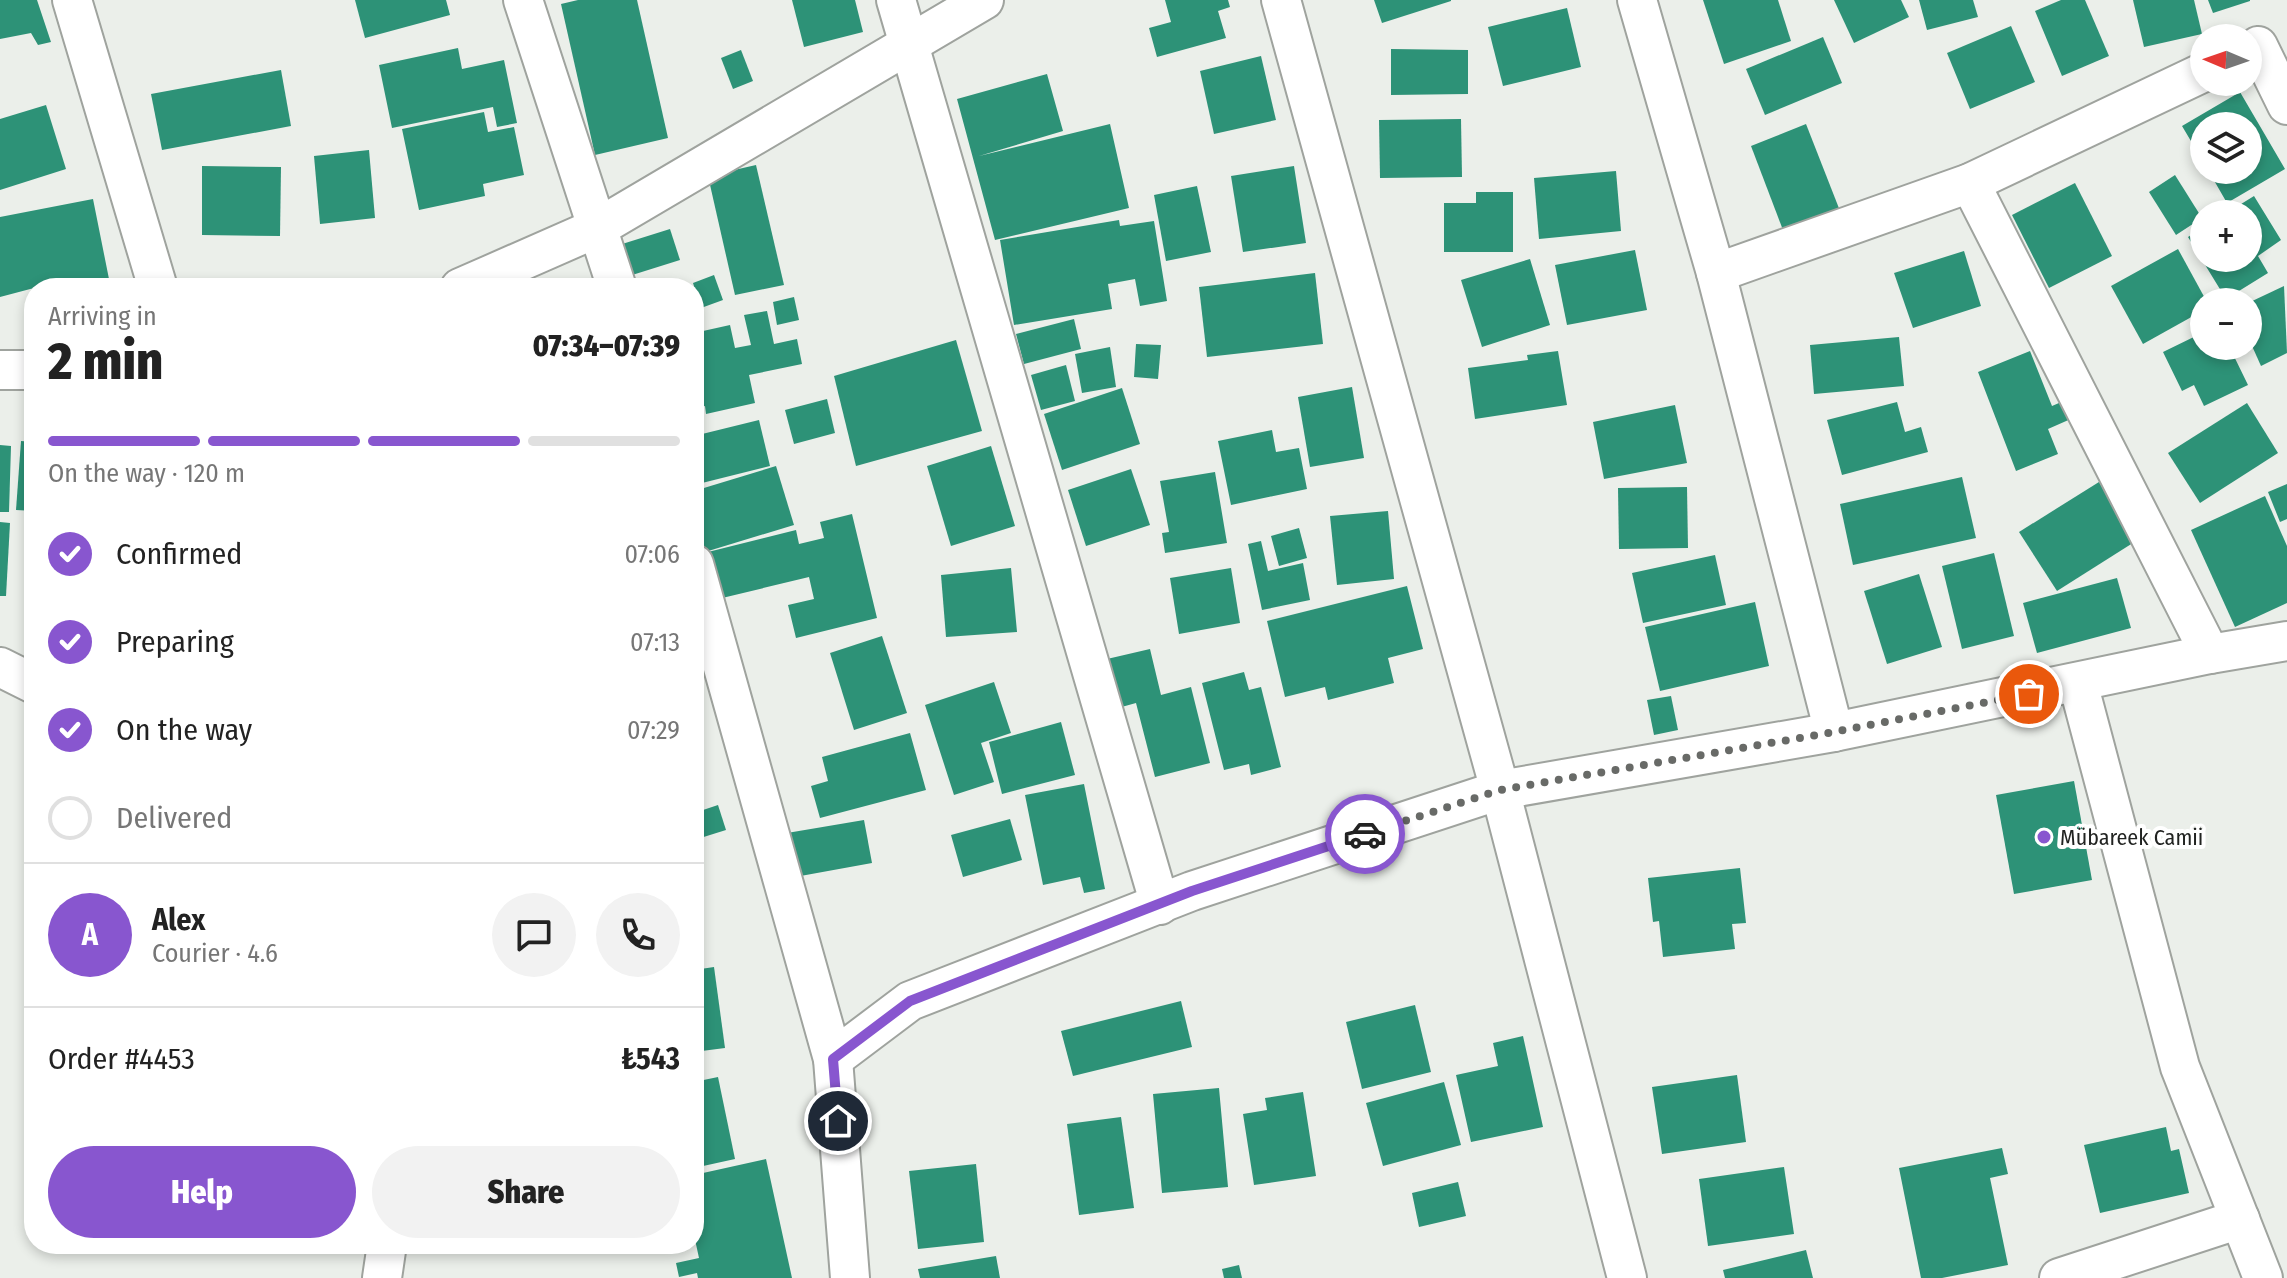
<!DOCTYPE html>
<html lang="en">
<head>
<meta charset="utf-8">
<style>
	:root { --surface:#fff; --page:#f2f2f2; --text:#222; --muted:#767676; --line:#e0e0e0; --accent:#8856cf }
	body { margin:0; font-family:"Fira Sans Condensed",sans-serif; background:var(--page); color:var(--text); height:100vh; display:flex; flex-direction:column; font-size:30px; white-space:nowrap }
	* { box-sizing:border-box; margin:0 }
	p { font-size:26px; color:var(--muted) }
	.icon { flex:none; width:44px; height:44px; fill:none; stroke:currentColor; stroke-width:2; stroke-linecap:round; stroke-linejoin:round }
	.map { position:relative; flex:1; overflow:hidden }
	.sheet { position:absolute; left:24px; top:278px; width:680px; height:976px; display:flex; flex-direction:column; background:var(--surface); border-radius:32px; box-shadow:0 4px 12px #0003 }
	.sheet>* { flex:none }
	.needle { width:52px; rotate:272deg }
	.fabs { position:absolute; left:2190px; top:24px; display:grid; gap:16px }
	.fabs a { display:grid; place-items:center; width:72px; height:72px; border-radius:50%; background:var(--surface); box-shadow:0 4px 12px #0003; font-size:40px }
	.pin { position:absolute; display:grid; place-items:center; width:68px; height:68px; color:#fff; margin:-34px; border:4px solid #fff; border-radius:50%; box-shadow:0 2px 8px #0007 }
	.courier { position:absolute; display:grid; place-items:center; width:80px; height:80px; margin:-40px; border:6px solid #8856cf; border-radius:50%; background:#fff; color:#222; box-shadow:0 2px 10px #0007 }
	.headline em { font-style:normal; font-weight:800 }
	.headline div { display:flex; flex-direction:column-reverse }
	.headline { display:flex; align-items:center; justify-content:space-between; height:136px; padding:0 24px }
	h1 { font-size:52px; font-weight:800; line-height:60px }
	.bar { display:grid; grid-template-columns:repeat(4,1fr); gap:12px 8px; align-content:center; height:96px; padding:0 24px }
	.bar i { height:10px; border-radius:6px; background:var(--line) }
	.bar .selected { background:var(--accent) }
	.bar p { grid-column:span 4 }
	.line { display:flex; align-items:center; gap:20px; padding:0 24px; border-top:2px solid var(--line) }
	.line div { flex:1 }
	.round { display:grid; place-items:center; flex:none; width:84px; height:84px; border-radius:42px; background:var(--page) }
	ol { padding:0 24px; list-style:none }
	li { display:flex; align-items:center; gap:24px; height:88px }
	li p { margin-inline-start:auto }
	li .icon { padding:8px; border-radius:50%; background:var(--accent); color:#fff; stroke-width:4 }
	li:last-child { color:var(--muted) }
	li i { width:44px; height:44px; border:4px solid var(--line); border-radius:50% }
	.button { display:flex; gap:16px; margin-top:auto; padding:16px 24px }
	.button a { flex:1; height:92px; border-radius:48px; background:var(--accent); color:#fff; font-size:32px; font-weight:800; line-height:92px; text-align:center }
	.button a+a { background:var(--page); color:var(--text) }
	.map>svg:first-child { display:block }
	.building { fill:#2d9277 }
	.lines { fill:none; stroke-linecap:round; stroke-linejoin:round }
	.minor-casing { stroke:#9fa39e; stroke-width:42 }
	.minor { stroke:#fff; stroke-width:38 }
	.done { stroke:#686a67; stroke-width:8; stroke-dasharray:0 14.4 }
	.route { stroke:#8856cf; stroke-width:10 }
	.poi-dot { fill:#8856cf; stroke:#fff; stroke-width:3 }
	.labels { text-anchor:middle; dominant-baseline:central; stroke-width:8; stroke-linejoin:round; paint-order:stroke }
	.poi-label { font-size:22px; fill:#212321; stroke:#fff; text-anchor:start }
</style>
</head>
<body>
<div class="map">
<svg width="2287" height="1278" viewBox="0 0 2287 1278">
	<rect width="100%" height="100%" fill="#ebefea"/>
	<g class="building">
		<polygon points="0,0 37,0 51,42 38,45 31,33 0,39"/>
		<polygon points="355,0 446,0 450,15 365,38"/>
		<polygon points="578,0 637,0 668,138 595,155 561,4"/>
		<polygon points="792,0 855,0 863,32 804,47"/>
		<polygon points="1165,0 1228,0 1230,7 1218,11 1226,38 1157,57 1149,28 1171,22"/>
		<polygon points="1374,0 1451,0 1451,1 1382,23"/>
		<polygon points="1703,0 1778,0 1791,41 1724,64"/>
		<polygon points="1834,0 1901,0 1909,17 1854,43"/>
		<polygon points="1919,0 1973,0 1978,17 1927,30"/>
		<polygon points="2061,0 2085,0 2109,56 2062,76 2035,11"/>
		<polygon points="2133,0 2194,0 2202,34 2144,47"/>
		<polygon points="2208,0 2250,0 2250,1 2213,13"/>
		<polygon points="1567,8 1581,67 1503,86 1488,27"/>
		<polygon points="2011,26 2035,82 1970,109 1947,53"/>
		<polygon points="1823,37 1842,83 1765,115 1746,69"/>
		<polygon points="458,48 462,69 504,60 517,123 497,127 493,107 392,128 379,65"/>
		<polygon points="1391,49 1468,50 1468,94 1391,95"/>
		<polygon points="741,50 753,81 733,89 721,58"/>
		<polygon points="1261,56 1276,120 1214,134 1200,71"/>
		<polygon points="281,70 291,126 162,150 151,94"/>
		<polygon points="1047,74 1063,131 979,156 1110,124 1129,208 995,240 957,99"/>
		<polygon points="2240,92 2285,169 2227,203 2208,170 2248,170 2248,126 2204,126 2204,163 2182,126"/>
		<polygon points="46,105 66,169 0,190 0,119"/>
		<polygon points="484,112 488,132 514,127 524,175 483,184 485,196 419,210 402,129"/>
		<polygon points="1461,119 1462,177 1380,178 1379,120"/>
		<polygon points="1806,124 1842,216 1786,238 1751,146"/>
		<polygon points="369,150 375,218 320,224 314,156"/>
		<polygon points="756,165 784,285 735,295 708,176"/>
		<polygon points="202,166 281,167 280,236 202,235"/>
		<polygon points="1294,166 1306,243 1243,252 1231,176"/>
		<polygon points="1616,171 1621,231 1539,239 1534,178"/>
		<polygon points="2175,175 2202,218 2176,235 2149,192"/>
		<polygon points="2075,183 2112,256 2049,288 2012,215"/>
		<polygon points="1197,186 1211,252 1166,261 1154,195"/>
		<polygon points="1476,192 1513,192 1513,252 1444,252 1444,203 1476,203"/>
		<polygon points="2254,196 2281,240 2258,256 2268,273 2226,299 2188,237 2204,227 2204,258 2248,258 2248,214 2225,214"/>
		<polygon points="93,199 110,284 91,288 34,288 0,297 0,217"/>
		<polygon points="1119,220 1120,226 1154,221 1167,301 1140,306 1135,279 1108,284 1112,309 1014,325 1000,240"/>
		<polygon points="670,229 680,260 629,276 619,245"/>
		<polygon points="2178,249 2207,302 2204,310 2143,344 2111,286"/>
		<polygon points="1635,250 1647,310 1567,325 1555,265"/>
		<polygon points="1964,251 1981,306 1913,328 1894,273"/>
		<polygon points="1530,259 1550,325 1482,347 1461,280"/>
		<polygon points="1315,273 1323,344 1207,357 1199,287"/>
		<polygon points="714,275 723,300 701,308 693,283"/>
		<polygon points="575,279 577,288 533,288 533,286"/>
		<polygon points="2284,286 2287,353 2261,366 2248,337 2248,303"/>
		<polygon points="794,297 799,320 777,325 773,302"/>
		<polygon points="767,311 774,344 797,339 802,364 749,375 755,403 706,414 705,406 694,409 694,333 730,325 735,348 751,345 744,315"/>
		<polygon points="1074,319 1081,349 1024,364 1016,334"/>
		<polygon points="2204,332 2204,346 2229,346 2248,385 2204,406 2194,385 2182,391 2163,352"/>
		<polygon points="1899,337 1904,386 1814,394 1810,345"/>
		<polygon points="956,340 982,431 856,466 834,376"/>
		<polygon points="1136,344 1161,345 1158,379 1134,377"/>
		<polygon points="1110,347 1116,387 1082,393 1075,354"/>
		<polygon points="1558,351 1567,405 1475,419 1468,368 1528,360 1527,355"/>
		<polygon points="2030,351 2052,406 2066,400 2073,418 2048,429 2058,454 2016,471 1978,372"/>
		<polygon points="1066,365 1075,401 1041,410 1031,375"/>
		<polygon points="1352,387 1364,458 1310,467 1298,397"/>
		<polygon points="1122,388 1140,444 1062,470 1044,414"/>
		<polygon points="827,399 835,433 794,444 785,410"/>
		<polygon points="1897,402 1905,432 1921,427 1928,452 1842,475 1827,420"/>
		<polygon points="2247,403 2278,453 2200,503 2168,453"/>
		<polygon points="1675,405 1687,463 1604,479 1593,422"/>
		<polygon points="759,420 770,466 694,485 694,436"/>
		<polygon points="1272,430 1276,452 1299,448 1307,489 1231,505 1218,441"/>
		<polygon points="21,441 34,442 34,511 16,510"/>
		<polygon points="0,445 11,446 9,512 0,512"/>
		<polygon points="991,446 1015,526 951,546 927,466"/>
		<polygon points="776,466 794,525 705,552 694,515 694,491"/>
		<polygon points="1131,469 1150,525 1086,546 1068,490"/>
		<polygon points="1215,472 1227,543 1165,553 1162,533 1169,532 1160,481"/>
		<polygon points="1962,477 1976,538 1853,565 1840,504"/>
		<polygon points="2099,482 2136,541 2057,591 2019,532"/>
		<polygon points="2287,484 2287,519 2280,522 2268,492"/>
		<polygon points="1687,487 1688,548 1619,549 1618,488"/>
		<polygon points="2265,496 2287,546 2287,603 2235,627 2191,530"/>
		<polygon points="1388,511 1394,579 1337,585 1330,516"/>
		<polygon points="852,514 877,618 796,638 788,605 814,599 809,577 718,599 708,552 796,530 799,544 824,538 820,522"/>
		<polygon points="0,522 10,523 6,596 0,596"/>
		<polygon points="1299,528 1307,558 1279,566 1271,536"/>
		<polygon points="1261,541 1268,571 1303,563 1310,600 1262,610 1248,544"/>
		<polygon points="1994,553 2014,636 1962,649 1942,566"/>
		<polygon points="1715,555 1726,605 1643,623 1632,573"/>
		<polygon points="1011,568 1017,632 946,637 941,575"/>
		<polygon points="1231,568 1240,623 1179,634 1170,578"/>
		<polygon points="1919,574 1942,647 1887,664 1864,591"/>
		<polygon points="2117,578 2131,628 2037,653 2023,603"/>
		<polygon points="1407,586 1423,649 1388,658 1394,683 1328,700 1325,687 1285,697 1267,621"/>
		<polygon points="1755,602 1769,666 1660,691 1645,627"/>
		<polygon points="882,636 907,713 854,730 830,653"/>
		<polygon points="1150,649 1161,695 1191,687 1210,763 1155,777 1136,703 1118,708 1107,659"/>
		<polygon points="1244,672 1249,690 1261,687 1281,767 1251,775 1249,764 1224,770 1202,683"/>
		<polygon points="994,682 1011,733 981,743 994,782 954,795 925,705"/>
		<polygon points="1671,696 1678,730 1654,735 1647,700"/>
		<polygon points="1061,722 1075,775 1002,794 989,742"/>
		<polygon points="910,733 926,790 820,818 811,786 828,781 822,757"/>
		<polygon points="2074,781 2092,880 2014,894 1996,795"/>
		<polygon points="1084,784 1105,889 1084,893 1080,877 1043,885 1025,795"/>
		<polygon points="718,805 726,830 694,840 694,813"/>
		<polygon points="1010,819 1022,860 963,877 951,835"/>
		<polygon points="864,820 872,863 795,877 787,833"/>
		<polygon points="1740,868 1746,923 1732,924 1735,949 1663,957 1659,921 1653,922 1648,878"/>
		<polygon points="714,967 725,1048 694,1052 694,970"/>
		<polygon points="1181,1001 1192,1047 1073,1076 1061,1031"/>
		<polygon points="1415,1005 1431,1072 1362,1089 1346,1022"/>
		<polygon points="1523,1036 1543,1127 1471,1142 1456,1075 1498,1066 1493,1043"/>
		<polygon points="1737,1075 1746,1142 1662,1154 1652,1087"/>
		<polygon points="718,1077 735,1159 694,1168 694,1082"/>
		<polygon points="1444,1082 1461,1145 1383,1166 1366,1103"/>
		<polygon points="1219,1088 1228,1187 1162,1193 1153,1094"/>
		<polygon points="1303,1092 1316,1176 1254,1185 1243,1114 1267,1110 1265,1098"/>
		<polygon points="1121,1117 1134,1208 1079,1215 1067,1124"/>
		<polygon points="2166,1127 2171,1151 2179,1149 2189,1193 2100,1213 2084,1145"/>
		<polygon points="2002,1148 2008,1174 1990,1178 2008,1265 1942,1278 1921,1278 1899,1168"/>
		<polygon points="766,1159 792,1278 698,1278 697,1273 679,1277 676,1263 699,1258 694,1235 694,1175"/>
		<polygon points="976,1164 984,1242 918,1249 909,1171"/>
		<polygon points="1784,1167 1794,1234 1708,1246 1699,1179"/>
		<polygon points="1458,1182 1466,1216 1419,1227 1412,1193"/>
		<polygon points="1806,1250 1813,1278 1725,1278 1723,1270"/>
		<polygon points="996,1256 1000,1278 920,1278 918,1269"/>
		<polygon points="1239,1265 1242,1278 1224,1278 1222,1269"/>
	</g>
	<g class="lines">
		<defs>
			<g id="minor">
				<polyline points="72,0 158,288"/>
				<polyline points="523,0 617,288"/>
				<polyline points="896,0 1160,905"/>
				<polyline points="1281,0 1500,790 1627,1278"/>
				<polyline points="1637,0 1716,273 1834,732"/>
				<polyline points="2258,46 2287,105"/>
				<polyline points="1970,183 2210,654"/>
				<polyline points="1716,273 1970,183 2204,72"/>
				<polyline points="460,288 599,227 984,0"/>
				<polyline points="0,370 34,370"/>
				<polyline points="694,564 833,1059 850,1278"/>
				<polyline points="0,667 34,684"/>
				<polyline points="2078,683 2180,1067 2263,1278"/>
				<polyline points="833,1059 910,1001 1192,891 1500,790 1834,732 2210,654 2287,641"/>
				<polyline points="382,1278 387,1244"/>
				<polyline points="2059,1278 2240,1219"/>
			</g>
		</defs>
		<use href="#minor" class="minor-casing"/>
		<use href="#minor" class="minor"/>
	</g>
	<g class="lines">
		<polyline class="done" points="1365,834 1500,790 1834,732 2029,694"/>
		<polyline class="route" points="838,1121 833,1059 910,1001 1192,891 1365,834"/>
	</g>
	<circle class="poi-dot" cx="2044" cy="837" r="8"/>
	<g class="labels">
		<g class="poi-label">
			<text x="2060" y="837">Mübareek Camii</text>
		</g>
	</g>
</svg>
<div class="fabs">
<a><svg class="needle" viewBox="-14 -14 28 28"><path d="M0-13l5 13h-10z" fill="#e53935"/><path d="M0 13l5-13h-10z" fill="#767676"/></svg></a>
<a><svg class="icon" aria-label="layers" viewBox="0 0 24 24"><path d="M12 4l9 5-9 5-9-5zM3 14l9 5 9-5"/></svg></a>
<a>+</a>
<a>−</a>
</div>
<div class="pin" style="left:2029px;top:694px;background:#ea580c"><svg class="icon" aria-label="bag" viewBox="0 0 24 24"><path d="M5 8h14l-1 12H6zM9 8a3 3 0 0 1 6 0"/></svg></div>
<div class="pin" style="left:838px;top:1121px;background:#1f2937"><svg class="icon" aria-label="home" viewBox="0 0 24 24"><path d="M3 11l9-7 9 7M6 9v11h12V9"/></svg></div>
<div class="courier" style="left:1365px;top:834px"><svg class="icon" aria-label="car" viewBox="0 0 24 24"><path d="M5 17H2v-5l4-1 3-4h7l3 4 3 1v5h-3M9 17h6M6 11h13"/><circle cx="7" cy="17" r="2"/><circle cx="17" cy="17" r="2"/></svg></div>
<section class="sheet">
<div class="headline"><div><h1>2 min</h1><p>Arriving in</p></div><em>07:34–07:39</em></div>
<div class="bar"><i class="selected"></i><i class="selected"></i><i class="selected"></i><i></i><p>On the way · 120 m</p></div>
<ol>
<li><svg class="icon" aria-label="check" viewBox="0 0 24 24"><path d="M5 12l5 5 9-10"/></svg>Confirmed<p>07:06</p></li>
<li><svg class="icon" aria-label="check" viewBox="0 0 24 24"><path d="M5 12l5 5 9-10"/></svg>Preparing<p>07:13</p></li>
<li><svg class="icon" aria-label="check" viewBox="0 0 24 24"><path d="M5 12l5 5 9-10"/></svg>On the way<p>07:29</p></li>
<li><i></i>Delivered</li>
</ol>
<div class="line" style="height:144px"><b class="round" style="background:var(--accent);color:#fff">A</b><div><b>Alex</b><p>Courier · 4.6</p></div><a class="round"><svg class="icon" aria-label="chat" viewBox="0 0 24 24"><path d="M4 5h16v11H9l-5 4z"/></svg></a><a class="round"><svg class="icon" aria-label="phone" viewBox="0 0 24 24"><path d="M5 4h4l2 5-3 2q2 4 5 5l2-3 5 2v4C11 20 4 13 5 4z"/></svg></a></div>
<div class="line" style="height:104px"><div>Order #4453</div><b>₺543</b></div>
<div class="button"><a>Help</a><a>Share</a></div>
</section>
</div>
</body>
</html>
